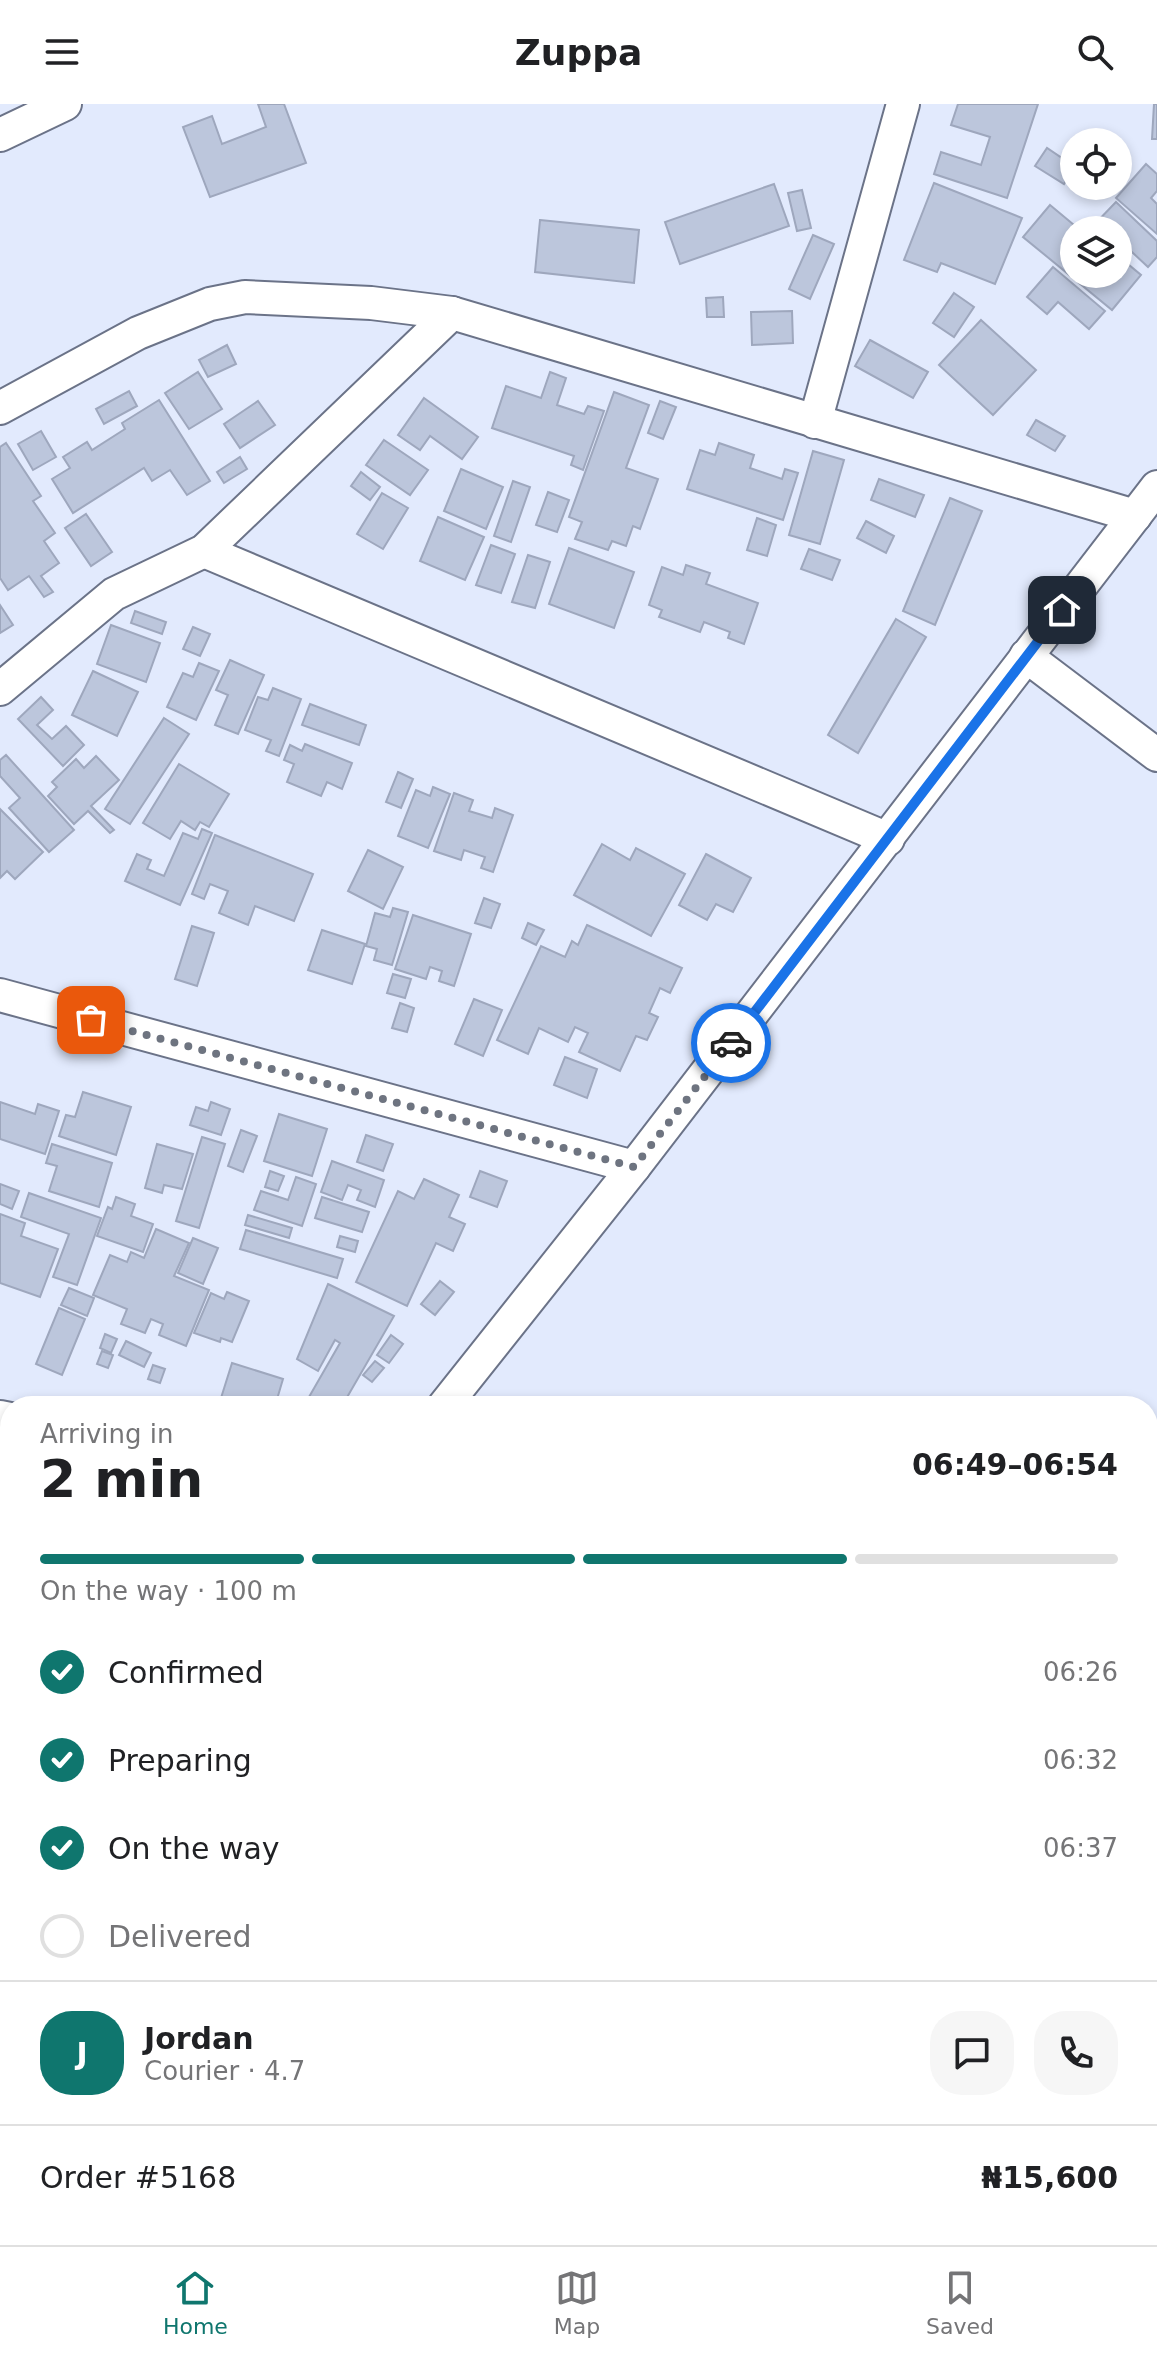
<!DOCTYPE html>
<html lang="en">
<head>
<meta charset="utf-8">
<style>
	:root { --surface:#fff; --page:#f6f6f6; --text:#202124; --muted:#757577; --line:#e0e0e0; --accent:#0f766e }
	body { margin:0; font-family:"DejaVu Sans",sans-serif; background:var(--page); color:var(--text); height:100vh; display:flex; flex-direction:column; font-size:30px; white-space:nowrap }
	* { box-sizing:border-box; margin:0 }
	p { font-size:26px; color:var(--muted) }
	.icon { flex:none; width:44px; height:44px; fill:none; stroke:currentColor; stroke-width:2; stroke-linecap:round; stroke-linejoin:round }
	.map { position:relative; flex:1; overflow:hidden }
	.sheet { position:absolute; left:0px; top:1292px; width:1158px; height:850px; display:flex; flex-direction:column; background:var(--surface); border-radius:32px 32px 0 0; box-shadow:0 4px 12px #0003 }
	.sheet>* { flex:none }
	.controls { position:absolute; left:1060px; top:24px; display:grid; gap:16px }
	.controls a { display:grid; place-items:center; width:72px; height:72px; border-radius:50%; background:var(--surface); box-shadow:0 4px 12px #0003; font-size:40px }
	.pin { position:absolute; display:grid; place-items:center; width:68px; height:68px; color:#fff; margin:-34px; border-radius:16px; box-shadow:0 4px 12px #0006 }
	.courier { position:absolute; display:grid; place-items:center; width:80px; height:80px; margin:-40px; border:6px solid #1a73e8; border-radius:50%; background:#fff; color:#222; box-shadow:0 2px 10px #0007 }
	.summary em { font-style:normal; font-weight:600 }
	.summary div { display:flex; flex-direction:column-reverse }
	.summary { display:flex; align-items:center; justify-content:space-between; height:136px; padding:0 40px }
	h1 { font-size:52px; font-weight:600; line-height:60px }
	.bar { display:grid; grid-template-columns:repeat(4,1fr); gap:12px 8px; align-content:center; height:96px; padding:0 40px }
	.bar i { height:10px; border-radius:6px; background:var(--line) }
	.bar .on { background:var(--accent) }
	.bar p { grid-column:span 4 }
	.line { display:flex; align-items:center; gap:20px; padding:0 40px; border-top:2px solid var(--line) }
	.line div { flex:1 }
	.round { display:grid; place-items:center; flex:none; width:84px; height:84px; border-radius:32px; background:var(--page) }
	ol { padding:0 40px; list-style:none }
	li { display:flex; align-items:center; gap:24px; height:88px }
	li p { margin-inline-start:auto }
	li .icon { padding:8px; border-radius:50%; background:var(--accent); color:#fff; stroke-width:4 }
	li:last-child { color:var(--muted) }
	li i { width:44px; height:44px; border:4px solid var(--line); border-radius:50% }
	header { display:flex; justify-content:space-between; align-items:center; height:104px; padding:0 40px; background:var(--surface); font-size:36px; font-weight:600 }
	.tabs { display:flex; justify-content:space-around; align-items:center; height:112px; border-top:2px solid var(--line); background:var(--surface); font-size:22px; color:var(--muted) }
	.tabs a { display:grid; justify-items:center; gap:4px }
	.tabs .on { color:var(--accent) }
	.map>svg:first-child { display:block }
	.building { fill:#bcc6dc; stroke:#9ea7bd; stroke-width:2 }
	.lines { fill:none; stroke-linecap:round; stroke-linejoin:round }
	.minor-casing { stroke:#6b7388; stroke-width:36 }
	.minor { stroke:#fff; stroke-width:32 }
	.done { stroke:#6e7480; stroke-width:8; stroke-dasharray:0 14.4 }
	.route { stroke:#1a73e8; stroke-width:10 }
</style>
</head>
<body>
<header><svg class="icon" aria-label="menu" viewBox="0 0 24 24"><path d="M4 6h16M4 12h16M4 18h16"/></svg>Zuppa<svg class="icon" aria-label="search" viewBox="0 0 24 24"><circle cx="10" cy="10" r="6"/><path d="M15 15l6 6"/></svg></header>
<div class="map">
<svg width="1157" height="2141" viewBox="0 0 1157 2141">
	<rect width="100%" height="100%" fill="#e2eafd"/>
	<g class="building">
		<polygon points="258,0 284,0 306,59 210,93 183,23 212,12 222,40 266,23"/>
		<polygon points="958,0 1038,0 1007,94 934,70 941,48 981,61 990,33 951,21"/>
		<polygon points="1154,0 1157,0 1157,35 1152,35"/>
		<polygon points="1075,33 1083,38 1074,38 1074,64 1064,80 1035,62 1047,44 1062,54"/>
		<polygon points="1146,60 1157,70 1157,87 1151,94 1157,100 1157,130 1116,94"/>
		<polygon points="934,79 1022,114 995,180 941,159 937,168 904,156"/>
		<polygon points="774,80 789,122 680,160 665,118"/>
		<polygon points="802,86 811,124 797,127 788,89"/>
		<polygon points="1116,98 1157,137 1157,153 1148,163 1118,135 1118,126 1089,126"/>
		<polygon points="1050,101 1080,126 1074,126 1074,170 1118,170 1118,162 1123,156 1141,171 1112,206 1023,133"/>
		<polygon points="540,116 639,126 634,179 535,168"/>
		<polygon points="813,131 834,140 810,195 789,185"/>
		<polygon points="1053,163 1105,207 1089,225 1058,198 1047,210 1027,193"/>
		<polygon points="954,189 974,203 954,233 933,219"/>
		<polygon points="723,193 724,213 707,213 706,194"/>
		<polygon points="792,207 793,239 752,241 751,208"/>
		<polygon points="981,216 1036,266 993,311 939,261"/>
		<polygon points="870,236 928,268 913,294 855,262"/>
		<polygon points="227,241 236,260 208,273 199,256"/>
		<polygon points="198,268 222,305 189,325 165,289"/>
		<polygon points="550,268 566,274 557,301 584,310 588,302 604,307 583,366 571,361 574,352 492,324 506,282 541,294"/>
		<polygon points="129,287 137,302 104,320 96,305"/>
		<polygon points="614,288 649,301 626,364 658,375 640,425 633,422 626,442 612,437 608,446 575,435 582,418 569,413"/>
		<polygon points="424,294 478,333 462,355 430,332 420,346 398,331"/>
		<polygon points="159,296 210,377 187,391 170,366 152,377 144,364 73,409 52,375 70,364 63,353 87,338 92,346 125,325 122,319"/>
		<polygon points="258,297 275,321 240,344 224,320"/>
		<polygon points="660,297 676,303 663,335 648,329"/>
		<polygon points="1036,316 1065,332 1055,347 1027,331"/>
		<polygon points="41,327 56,353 33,366 18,340"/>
		<polygon points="384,336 428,366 410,391 366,361"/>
		<polygon points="6,339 41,392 33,397 55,429 44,437 59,459 41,472 53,488 44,493 29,472 8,486 0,474 0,343"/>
		<polygon points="719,339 754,351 750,364 782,375 785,365 798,369 783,416 687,385 700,346 715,351"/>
		<polygon points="813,347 844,356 820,440 789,431"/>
		<polygon points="240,353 247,365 224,379 217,368"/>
		<polygon points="461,365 503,383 486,425 444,407"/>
		<polygon points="361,368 380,383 370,396 351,382"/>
		<polygon points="879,375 924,391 915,413 871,396"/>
		<polygon points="513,377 530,383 511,438 494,432"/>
		<polygon points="548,388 569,396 557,428 536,421"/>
		<polygon points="382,389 408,404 383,445 357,430"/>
		<polygon points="950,394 982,407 935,521 903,507"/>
		<polygon points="86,410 112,448 91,462 65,424"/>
		<polygon points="438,413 484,433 465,476 420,457"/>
		<polygon points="757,414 776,421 767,452 747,446"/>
		<polygon points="866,417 894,432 886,449 857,434"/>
		<polygon points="491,441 515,450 501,489 476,481"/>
		<polygon points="569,444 634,468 614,524 549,500"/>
		<polygon points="809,445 840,456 832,476 801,465"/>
		<polygon points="528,451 550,458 535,504 512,498"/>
		<polygon points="686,461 710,469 706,480 758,499 744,540 728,534 730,528 704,518 700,528 659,513 662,506 649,501 662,463 683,471"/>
		<polygon points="0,501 13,521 0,529"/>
		<polygon points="135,507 166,518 162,530 131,519"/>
		<polygon points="896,515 926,533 858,649 828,631"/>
		<polygon points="111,521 160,539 146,578 97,560"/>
		<polygon points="193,523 210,530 200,552 183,545"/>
		<polygon points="230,556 264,571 238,630 215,621 228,591 216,586"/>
		<polygon points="199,559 219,567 196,616 167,603 183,569 193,573"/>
		<polygon points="93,567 138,588 117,632 72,611"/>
		<polygon points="273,584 301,595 279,652 266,647 271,636 245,626 258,593 268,596"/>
		<polygon points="41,593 53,606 37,621 52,635 66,622 84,641 63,662 18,615"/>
		<polygon points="310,600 366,621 359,641 302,621"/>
		<polygon points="164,614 189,630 130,720 105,705"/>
		<polygon points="305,640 352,659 342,685 327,678 321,692 287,678 294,660 284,656 290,641 302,647"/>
		<polygon points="6,651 74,726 49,748 9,704 20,694 0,672 0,656"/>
		<polygon points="96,652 119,676 91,702 114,726 110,729 88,707 74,720 48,692 57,683 52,678 76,655 84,664"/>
		<polygon points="179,660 229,690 209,723 200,718 195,726 181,717 170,735 143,719"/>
		<polygon points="398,668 413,675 401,704 386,698"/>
		<polygon points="433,683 450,690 428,744 398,732 416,686 430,692"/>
		<polygon points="454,689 473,696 469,707 492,714 495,704 513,711 493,768 481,764 485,753 464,746 461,756 434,747"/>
		<polygon points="0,705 43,748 15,775 7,767 0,774"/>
		<polygon points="202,725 212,729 180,801 125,777 137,750 151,756 147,765 164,772 183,729 198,735"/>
		<polygon points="215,731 313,770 294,817 255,802 248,821 219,809 228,787 210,780 204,795 192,790"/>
		<polygon points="602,740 630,756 636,744 685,770 651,832 574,791"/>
		<polygon points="368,746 403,763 383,805 348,787"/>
		<polygon points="706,750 751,774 733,808 716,800 707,816 679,801"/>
		<polygon points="484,794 500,800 491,824 475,819"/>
		<polygon points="393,804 408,808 392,861 374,856 377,845 366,842 375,809 390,813"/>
		<polygon points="413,811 471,830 454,882 439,877 442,867 430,863 426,875 395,865"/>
		<polygon points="528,819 544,826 536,841 522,834"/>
		<polygon points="587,821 682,864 670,889 660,884 649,909 658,913 647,936 636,932 620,967 579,948 588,929 575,923 568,938 539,924 528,950 497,936 541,842 565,853 572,837 578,841"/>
		<polygon points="192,822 214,829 197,882 175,875"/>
		<polygon points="322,826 365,840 352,880 308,866"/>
		<polygon points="393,870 411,875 405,894 387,889"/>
		<polygon points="474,895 502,906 483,952 455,940"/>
		<polygon points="400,899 414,904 407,928 392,924"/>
		<polygon points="565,953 597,965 587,994 554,981"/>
		<polygon points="83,988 131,1003 116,1051 59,1032 66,1011 75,1013"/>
		<polygon points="0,998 35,1010 38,1000 59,1007 45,1050 0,1035"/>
		<polygon points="211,998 230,1005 221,1031 190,1021 196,1003 208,1007"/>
		<polygon points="279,1010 327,1025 312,1072 264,1057"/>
		<polygon points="241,1026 257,1032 243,1068 228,1062"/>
		<polygon points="366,1031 393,1040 383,1067 357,1058"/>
		<polygon points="202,1033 225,1040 199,1124 176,1117"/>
		<polygon points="52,1040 112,1059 99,1103 49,1087 57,1062 46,1059"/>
		<polygon points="157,1040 193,1050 182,1085 164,1081 162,1089 145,1084"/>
		<polygon points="332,1057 384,1076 375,1103 357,1096 361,1086 348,1081 342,1096 321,1088"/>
		<polygon points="270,1067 284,1072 278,1087 265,1083"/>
		<polygon points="480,1067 507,1077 497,1103 470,1093"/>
		<polygon points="296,1073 316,1080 302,1122 254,1106 261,1087 288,1096"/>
		<polygon points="424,1075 459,1091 449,1113 465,1120 453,1147 436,1139 407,1202 356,1178 398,1087 414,1095"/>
		<polygon points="0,1080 19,1087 12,1105 0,1100"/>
		<polygon points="29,1089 101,1114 77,1181 53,1173 69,1130 21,1113"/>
		<polygon points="116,1093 135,1100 131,1112 153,1120 143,1148 97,1132 108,1103 112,1105"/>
		<polygon points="322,1093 369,1108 362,1128 315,1114"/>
		<polygon points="0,1110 25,1119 21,1132 58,1145 40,1193 0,1179"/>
		<polygon points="248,1111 292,1124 289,1134 245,1121"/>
		<polygon points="156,1125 189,1139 174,1172 209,1186 186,1242 159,1231 163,1220 151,1215 145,1229 121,1220 127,1205 93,1191 110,1151 127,1158 131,1148 144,1154"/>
		<polygon points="246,1126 343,1155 337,1174 240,1145"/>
		<polygon points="340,1132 358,1137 355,1148 337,1143"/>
		<polygon points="193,1134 218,1144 203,1180 178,1169"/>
		<polygon points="440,1177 454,1188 435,1211 421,1200"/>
		<polygon points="328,1180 394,1212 342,1302 309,1302 309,1293 340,1239 335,1236 318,1267 297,1255"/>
		<polygon points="69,1184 94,1194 87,1212 61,1201"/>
		<polygon points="227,1188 249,1197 232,1238 221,1234 220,1238 194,1229 211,1189 224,1195"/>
		<polygon points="59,1204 85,1215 62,1271 36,1260"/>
		<polygon points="105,1230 117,1235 111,1249 100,1244"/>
		<polygon points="391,1231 403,1240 389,1259 377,1251"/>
		<polygon points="126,1237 151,1249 144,1263 119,1251"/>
		<polygon points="102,1247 113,1251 108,1264 97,1260"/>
		<polygon points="375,1257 384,1264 372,1278 363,1271"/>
		<polygon points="232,1259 283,1275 275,1302 246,1302 221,1294"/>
		<polygon points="153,1261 165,1265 160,1279 148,1275"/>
		<polygon points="8,1390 10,1391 10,1437 0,1434 0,1396 7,1397"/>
		<polygon points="0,1531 10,1533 10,1575 0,1573"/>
	</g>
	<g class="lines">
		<defs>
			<g id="minor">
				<polyline points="0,31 65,0"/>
				<polyline points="0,304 138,229 210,200 245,193 371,199 452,209 1135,412"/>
				<polyline points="815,318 903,0"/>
				<polyline points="204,447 888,735"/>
				<polyline points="1026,552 1157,651"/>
				<polyline points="0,585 114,490 204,447 452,209"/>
				<polyline points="0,891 634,1063"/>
				<polyline points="444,1302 634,1063 1157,383"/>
				<polyline points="0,1313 10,1315"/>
				<polyline points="0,1720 10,1722"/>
				<polyline points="0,1875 10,1862"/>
			</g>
		</defs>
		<use href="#minor" class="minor-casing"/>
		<use href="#minor" class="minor"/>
	</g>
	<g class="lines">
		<polyline class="done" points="91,916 634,1063 731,939"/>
		<polyline class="route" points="731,939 1062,506"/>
	</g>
</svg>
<div class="controls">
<a><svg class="icon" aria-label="locate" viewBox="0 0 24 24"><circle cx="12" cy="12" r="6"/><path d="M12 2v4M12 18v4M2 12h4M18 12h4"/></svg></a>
<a><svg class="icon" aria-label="layers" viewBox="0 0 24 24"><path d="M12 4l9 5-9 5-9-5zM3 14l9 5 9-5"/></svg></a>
</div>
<div class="pin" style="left:91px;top:916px;background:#ea580c"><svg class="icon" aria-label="bag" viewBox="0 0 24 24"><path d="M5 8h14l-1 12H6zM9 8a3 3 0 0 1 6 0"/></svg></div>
<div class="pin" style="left:1062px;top:506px;background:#1f2937"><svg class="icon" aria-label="home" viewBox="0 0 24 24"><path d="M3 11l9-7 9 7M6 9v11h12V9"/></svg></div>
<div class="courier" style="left:731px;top:939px"><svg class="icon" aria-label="car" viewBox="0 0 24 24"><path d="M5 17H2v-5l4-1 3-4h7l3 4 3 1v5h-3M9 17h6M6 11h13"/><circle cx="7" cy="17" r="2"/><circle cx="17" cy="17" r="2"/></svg></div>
<section class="sheet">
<div class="summary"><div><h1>2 min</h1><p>Arriving in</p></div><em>06:49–06:54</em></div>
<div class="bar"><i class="on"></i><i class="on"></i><i class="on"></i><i></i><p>On the way · 100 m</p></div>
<ol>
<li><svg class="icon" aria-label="check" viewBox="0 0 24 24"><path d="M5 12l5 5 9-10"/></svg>Confirmed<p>06:26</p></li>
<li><svg class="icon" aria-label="check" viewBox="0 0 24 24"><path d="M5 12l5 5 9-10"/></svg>Preparing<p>06:32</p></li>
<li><svg class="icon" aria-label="check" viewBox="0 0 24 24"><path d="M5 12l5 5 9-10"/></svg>On the way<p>06:37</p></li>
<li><i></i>Delivered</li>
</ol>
<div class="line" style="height:144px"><b class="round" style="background:var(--accent);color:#fff">J</b><div><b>Jordan</b><p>Courier · 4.7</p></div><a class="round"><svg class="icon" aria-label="chat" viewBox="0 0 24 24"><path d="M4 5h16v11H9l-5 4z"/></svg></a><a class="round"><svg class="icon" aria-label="phone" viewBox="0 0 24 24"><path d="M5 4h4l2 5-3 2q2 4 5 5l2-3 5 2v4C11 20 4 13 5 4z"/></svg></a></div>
<div class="line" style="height:104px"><div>Order #5168</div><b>₦15,600</b></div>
</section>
</div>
<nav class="tabs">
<a class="on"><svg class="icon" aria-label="home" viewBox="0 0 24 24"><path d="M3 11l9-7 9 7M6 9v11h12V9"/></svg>Home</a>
<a><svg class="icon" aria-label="map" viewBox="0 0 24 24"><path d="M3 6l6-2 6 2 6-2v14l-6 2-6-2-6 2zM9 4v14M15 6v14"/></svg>Map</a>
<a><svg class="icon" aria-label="saved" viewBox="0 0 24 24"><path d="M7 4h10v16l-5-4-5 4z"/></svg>Saved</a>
</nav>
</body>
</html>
